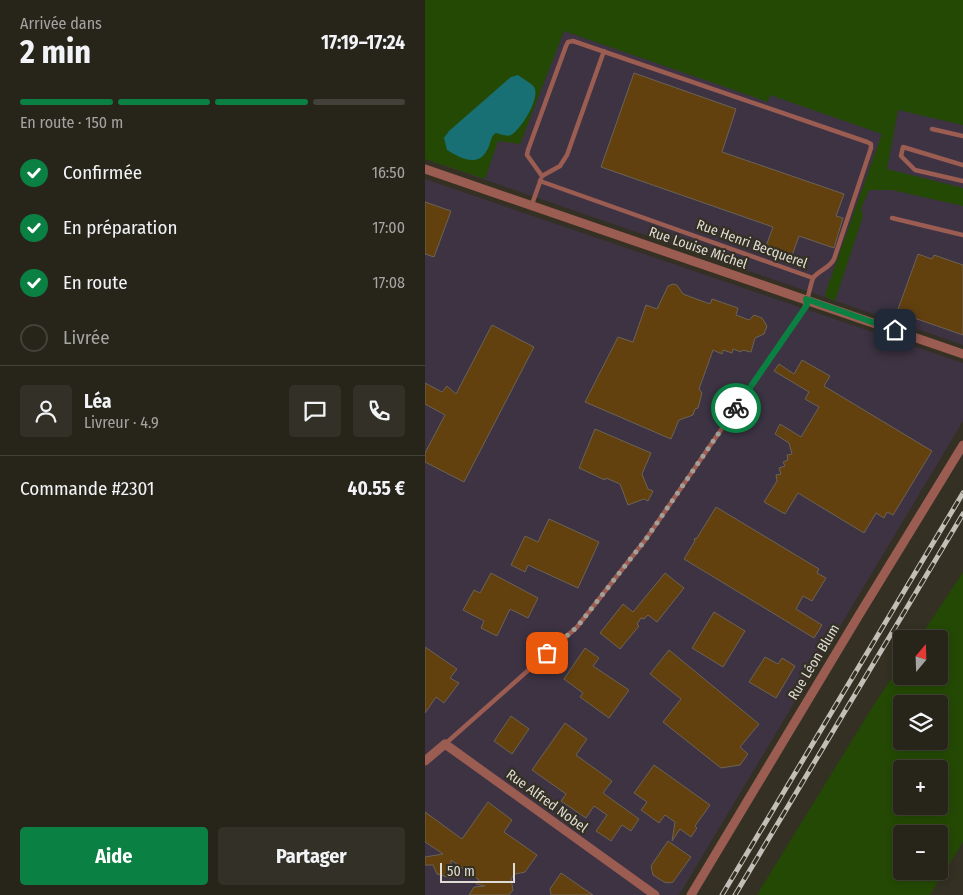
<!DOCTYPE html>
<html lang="fr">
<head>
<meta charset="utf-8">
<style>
	:root { --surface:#27241a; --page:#333027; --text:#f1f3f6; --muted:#a4a4a2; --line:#434139; --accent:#0b8043 }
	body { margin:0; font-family:"Fira Sans Condensed",sans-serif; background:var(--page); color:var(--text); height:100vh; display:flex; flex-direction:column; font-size:19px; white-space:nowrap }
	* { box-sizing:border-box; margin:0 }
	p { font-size:16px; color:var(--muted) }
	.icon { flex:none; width:28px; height:28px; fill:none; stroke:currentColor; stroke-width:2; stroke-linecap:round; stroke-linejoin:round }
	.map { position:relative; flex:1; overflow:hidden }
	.panel { display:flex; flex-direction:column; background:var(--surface); width:425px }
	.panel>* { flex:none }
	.needle { width:32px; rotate:19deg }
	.fabs { position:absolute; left:468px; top:630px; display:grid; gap:10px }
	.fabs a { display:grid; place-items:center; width:55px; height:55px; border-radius:5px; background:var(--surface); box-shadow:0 2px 8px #0003,0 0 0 1px var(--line); font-size:25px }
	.scale { position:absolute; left:15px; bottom:12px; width:75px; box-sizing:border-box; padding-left:5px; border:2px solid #dfdcd5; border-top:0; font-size:14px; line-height:18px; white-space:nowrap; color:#dfdcd5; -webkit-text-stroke:4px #343023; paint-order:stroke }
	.pin { position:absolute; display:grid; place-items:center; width:42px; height:42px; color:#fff; margin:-21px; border-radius:10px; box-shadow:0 2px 8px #0006 }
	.courier { position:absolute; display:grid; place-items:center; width:50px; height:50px; margin:-25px; border:4px solid #0b8043; border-radius:50%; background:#fff; color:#222; box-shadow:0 1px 6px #0007 }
	.overview em { font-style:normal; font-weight:700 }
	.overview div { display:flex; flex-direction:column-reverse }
	.overview { display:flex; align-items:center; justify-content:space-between; height:85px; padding:0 20px }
	h1 { font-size:32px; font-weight:700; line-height:38px }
	.bar { display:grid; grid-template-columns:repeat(4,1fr); gap:8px 5px; align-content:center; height:60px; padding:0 20px }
	.bar i { height:6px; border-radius:4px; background:var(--line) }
	.bar .current { background:var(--accent) }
	.bar p { grid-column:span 4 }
	.line { display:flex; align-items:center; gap:12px; padding:0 20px; border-top:1px solid var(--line) }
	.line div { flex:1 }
	.round { display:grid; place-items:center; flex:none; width:52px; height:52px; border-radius:5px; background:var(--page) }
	ol { padding:0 20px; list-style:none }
	li { display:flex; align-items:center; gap:15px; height:55px }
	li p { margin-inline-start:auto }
	li .icon { padding:5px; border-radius:50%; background:var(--accent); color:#fff; stroke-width:4 }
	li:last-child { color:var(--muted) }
	li i { width:28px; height:28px; border:2px solid var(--line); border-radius:50% }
	.action { display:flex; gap:10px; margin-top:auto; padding:10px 20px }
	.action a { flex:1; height:58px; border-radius:5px; background:var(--accent); color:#fff; font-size:20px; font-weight:700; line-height:58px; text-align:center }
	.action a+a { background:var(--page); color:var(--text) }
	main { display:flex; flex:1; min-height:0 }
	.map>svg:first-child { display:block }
	.industrial { fill:#3d3343 }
	.green { fill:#244904; fill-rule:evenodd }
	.water { fill:#197074 }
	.building { fill:#62410f; stroke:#6c6256 }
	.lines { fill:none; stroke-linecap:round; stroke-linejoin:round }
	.lane { stroke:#9b5c52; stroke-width:4.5 }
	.street { stroke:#9b5c52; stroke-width:9 }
	.rail-casing { stroke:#c2bfb7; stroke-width:5 }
	.rail { stroke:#343023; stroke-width:3; stroke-dasharray:9; stroke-linecap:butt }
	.done { stroke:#a3a097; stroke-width:5; stroke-dasharray:0 9 }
	.route { stroke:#0b8043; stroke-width:6 }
	.labels { text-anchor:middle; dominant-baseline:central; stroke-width:4.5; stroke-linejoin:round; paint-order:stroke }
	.street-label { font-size:14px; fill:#dfdcd5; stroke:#343023 }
</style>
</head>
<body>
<main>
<section class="panel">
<div class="overview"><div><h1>2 min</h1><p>Arrivée dans</p></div><em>17:19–17:24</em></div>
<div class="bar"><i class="current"></i><i class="current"></i><i class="current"></i><i></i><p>En route · 150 m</p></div>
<ol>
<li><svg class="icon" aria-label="check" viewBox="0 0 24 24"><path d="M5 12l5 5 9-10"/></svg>Confirmée<p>16:50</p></li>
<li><svg class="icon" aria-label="check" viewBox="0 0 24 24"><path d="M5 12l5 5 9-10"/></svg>En préparation<p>17:00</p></li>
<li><svg class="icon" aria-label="check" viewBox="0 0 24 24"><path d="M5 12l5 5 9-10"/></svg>En route<p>17:08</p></li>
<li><i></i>Livrée</li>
</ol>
<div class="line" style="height:90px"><a class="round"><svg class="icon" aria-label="person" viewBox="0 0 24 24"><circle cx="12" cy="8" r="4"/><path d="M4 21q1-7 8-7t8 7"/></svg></a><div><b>Léa</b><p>Livreur · 4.9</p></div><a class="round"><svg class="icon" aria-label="chat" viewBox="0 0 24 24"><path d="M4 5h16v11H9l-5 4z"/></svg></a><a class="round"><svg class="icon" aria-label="phone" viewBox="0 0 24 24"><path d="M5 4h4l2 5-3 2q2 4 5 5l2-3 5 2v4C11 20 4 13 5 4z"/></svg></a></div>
<div class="line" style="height:65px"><div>Commande #2301</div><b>40.55 €</b></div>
<div class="action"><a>Aide</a><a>Partager</a></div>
</section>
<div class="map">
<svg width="538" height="895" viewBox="0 0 538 895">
	<rect width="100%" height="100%" fill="#343023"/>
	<g class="industrial">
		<polygon points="0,0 538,0 538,345 0,159"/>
		<polygon points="0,179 538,363 538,421 254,895 0,895"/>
	</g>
	<g class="green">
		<polygon points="0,0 538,0 538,125 473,110 462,169 538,188 538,206 467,190 444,190 436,209 438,216 410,301 402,298 400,294 457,134 345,95 343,102 139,31 95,144 73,141 60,179 0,159"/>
		<path d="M538,572V842L505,895H332L450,703L476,664V676H514V639H494ZM476,704H514V741H476ZM476,769H514V806H476ZM476,834H514V871H476Z"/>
	</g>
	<path class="water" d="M93,75C98,79 106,83 109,87C116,97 96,130 86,135C81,137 76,134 71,133C66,136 66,141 64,146C55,169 37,159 22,150L19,138L24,131L86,77Z"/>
	<g class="building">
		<polygon points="209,73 311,109 297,152 419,194 411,216 418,218 409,248 374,236 365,261 339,252 348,227 176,167"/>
		<polygon points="0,202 26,211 9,257 0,254"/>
		<polygon points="493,254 507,259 509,255 538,265 538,335 472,312"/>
		<polygon points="248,284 252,285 258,294 285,304 287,299 313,308 311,315 324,320 329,315 337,318 342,326 339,334 330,338 326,352 317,350 316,352 308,349 307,353 298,350 297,354 288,350 274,389 277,393 273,408 270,409 268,415 254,420 246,439 160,402 193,337 208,342 221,305 232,309 243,286"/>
		<polygon points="67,325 109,347 39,482 0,462 0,453 20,415 0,404 0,383 17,392 22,386 31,394"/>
		<polygon points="377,360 405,376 399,386 507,451 468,515 462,512 459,518 451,513 439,533 373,493 360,514 339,502 352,481 351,475 356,474 354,468 360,466 358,462 363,460 362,455 367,454 364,443 350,434 355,424 376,437 394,407 380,399 384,392 349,371 354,364 369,374"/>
		<polygon points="170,429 226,453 217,474 223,489 228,491 223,501 219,499 203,505 195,484 181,478 180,480 154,468"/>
		<polygon points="291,507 394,569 392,573 401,578 387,601 378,596 371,609 397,625 389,638 259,559 270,541 269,539 272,538"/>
		<polygon points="124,519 174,542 153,588 103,565 100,572 86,565 100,536 113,542"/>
		<polygon points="66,573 113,598 103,618 85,609 72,636 56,628 59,621 38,610 49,590 55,593"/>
		<polygon points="240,573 259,588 232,622 223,615 219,619 216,618 212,624 214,626 195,649 175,633 198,604 208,612"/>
		<polygon points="289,612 320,631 298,667 267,648"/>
		<polygon points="0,647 32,669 25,678 34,683 19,703 11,697 0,713"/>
		<polygon points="160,648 174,658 168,666 204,690 184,718 155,697 158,693 139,679"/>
		<polygon points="244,650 334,724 315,747 323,754 315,765 296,768 238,722 256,699 225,674"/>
		<polygon points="340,657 353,664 357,658 370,666 351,698 324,682"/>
		<polygon points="86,716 104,729 87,754 69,741"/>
		<polygon points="140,723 162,739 151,755 187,781 178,793 214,819 206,831 197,825 186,841 171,831 182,815 169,806 161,818 136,801 141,794 107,770"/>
		<polygon points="229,765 285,805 270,826 272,828 266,837 255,829 247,841 250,822 240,815 234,823 216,810 222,802 209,793"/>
		<polygon points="63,802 87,820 79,832 112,855 100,872 90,874 86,879 88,890 84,895 44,895 49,887 60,886 51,884 54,880 26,860 26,878 12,874 8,865 0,865 0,857 18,854 0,842 0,812 37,839"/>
		<polygon points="243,841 266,857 248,882 244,883 239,882 228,875 226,866"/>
		<polygon points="136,873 168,895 126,895 125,889"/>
	</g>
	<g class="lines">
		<g class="lane">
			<polyline points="507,129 538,136"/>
			<polyline points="538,165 478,147 476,156 490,170 538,181"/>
			<path d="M117,176L102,155L103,150L141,46L143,42L148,41L442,142L446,144V148L409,259C405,268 394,270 388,278"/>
			<polyline points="117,176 135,166 142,155 179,51"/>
			<polyline points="106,207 116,179"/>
			<polyline points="467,218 538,235"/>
			<path d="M20,744L152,627L221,539L377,312C383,303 384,289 388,278L115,181"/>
		</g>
		<g class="street">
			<polyline points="0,169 538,354"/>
			<polyline points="0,761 20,744 230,895"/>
			<polyline points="266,895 434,615 538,445"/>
		</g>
		<defs>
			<g id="rail">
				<polyline points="297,895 538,493"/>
				<polyline points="310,895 538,514"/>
			</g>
		</defs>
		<use href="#rail" class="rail-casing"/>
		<use href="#rail" class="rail"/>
	</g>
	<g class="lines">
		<polyline class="done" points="122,653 152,627 221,539 311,408"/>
		<polyline class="route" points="311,408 382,305 381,299 470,330"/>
	</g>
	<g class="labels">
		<g class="street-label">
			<text transform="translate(327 244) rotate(20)">Rue Henri Becquerel</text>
			<text transform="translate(273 248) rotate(19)">Rue Louise Michel</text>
			<text transform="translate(389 662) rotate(-59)">Rue Léon Blum</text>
			<text transform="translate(122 801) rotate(36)">Rue Alfred Nobel</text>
		</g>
	</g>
</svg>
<div class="fabs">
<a><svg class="needle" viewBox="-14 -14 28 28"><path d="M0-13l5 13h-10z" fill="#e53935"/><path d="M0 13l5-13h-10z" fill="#a4a4a2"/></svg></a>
<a><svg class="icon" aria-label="layers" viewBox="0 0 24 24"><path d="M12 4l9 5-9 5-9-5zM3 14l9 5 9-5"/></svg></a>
<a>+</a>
<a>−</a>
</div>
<div class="scale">50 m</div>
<div class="pin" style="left:122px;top:653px;background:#ea580c"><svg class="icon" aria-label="bag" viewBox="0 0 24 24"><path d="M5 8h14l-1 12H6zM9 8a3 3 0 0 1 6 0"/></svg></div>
<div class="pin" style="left:470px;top:330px;background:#1f2937"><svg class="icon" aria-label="home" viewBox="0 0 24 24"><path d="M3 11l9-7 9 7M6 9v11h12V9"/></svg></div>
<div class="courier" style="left:311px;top:408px"><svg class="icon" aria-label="bike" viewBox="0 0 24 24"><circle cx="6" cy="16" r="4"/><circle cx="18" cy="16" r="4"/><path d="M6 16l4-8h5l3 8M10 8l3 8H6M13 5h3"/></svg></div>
</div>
</main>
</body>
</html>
